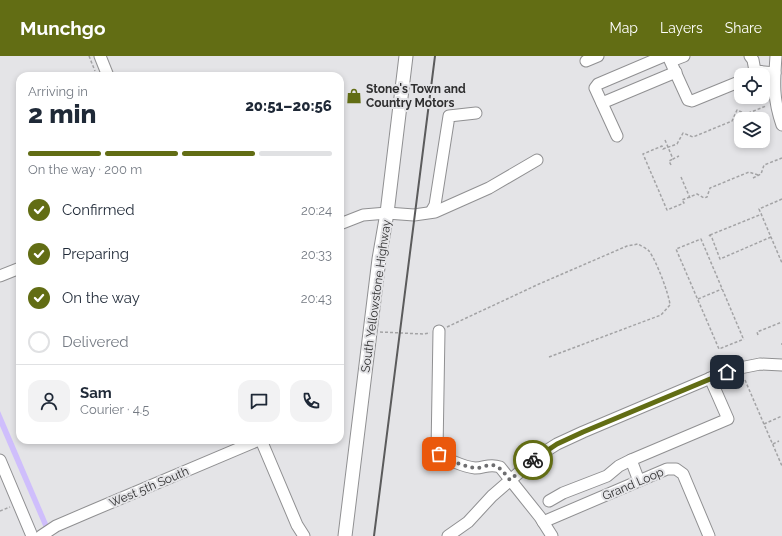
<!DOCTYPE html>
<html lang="en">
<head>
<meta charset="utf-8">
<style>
	:root { --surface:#fff; --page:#f2f2f3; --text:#1f2937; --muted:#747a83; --line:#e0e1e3; --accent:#626d14 }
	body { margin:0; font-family:Raleway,sans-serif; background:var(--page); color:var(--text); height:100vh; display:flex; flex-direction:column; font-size:15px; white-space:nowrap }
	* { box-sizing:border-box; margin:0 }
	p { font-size:13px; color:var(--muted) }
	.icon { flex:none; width:22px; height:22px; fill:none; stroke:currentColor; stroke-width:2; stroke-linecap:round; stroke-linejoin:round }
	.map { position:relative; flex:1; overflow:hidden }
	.details { position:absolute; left:16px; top:16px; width:328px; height:372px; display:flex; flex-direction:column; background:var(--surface); border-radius:12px; box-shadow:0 2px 6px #0003 }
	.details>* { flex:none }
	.tools { position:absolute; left:734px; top:12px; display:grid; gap:8px }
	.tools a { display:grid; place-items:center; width:36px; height:36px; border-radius:8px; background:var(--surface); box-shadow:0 2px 6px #0003; font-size:20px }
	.pin { position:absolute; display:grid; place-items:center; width:34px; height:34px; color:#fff; margin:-17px; border-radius:8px; box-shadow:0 2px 6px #0006 }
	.courier { position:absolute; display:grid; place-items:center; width:40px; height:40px; margin:-20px; border:3px solid #626d14; border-radius:50%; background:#fff; color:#222; box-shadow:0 1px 5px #0007 }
	.summary em { font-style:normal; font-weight:800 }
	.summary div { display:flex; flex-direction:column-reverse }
	.summary { display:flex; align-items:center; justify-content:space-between; height:68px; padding:0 12px }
	h1 { font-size:26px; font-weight:800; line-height:30px }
	.bar { display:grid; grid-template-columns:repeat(4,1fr); gap:6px 4px; align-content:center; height:48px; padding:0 12px }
	.bar i { height:5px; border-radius:3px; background:var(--line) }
	.bar .selected { background:var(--accent) }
	.bar p { grid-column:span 4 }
	.line { display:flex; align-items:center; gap:10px; padding:0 12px; border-top:1px solid var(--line) }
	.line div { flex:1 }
	.round { display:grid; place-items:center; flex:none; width:42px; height:42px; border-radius:12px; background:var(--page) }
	ol { padding:0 12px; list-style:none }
	li { display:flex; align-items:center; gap:12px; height:44px }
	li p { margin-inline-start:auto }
	li .icon { padding:4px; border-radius:50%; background:var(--accent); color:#fff; stroke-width:4 }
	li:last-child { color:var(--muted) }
	li i { width:22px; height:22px; border:2px solid var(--line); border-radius:50% }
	header { display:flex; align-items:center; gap:24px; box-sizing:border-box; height:56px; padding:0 20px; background:var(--accent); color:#fff }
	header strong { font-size:19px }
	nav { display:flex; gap:22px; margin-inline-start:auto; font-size:14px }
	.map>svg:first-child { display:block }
	.water { fill:#cfbefc }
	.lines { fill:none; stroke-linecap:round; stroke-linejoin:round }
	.minor-casing { stroke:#909092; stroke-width:13 }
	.major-casing { stroke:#909092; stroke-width:15 }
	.path { stroke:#a3a3a5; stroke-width:1.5; stroke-dasharray:3 2; stroke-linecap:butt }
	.minor { stroke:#fff; stroke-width:11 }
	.major { stroke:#fff; stroke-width:13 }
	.rail { stroke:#5b5b5c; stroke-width:2 }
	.done { stroke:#6e6e70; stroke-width:4; stroke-dasharray:0 7.2 }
	.route { stroke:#626d14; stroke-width:5 }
	.labels { text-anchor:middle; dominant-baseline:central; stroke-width:4; stroke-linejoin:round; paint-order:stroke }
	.poi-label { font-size:12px; font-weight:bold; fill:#2f2f30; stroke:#e4e4e7; text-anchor:start }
	.street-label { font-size:12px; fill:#2f2f30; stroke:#e4e4e7 }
</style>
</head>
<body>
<header>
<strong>Munchgo</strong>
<nav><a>Map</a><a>Layers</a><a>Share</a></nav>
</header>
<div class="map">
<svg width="782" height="480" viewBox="0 0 782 480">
	<rect width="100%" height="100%" fill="#e4e4e7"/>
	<polygon class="water" points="0,355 49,470 44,472 0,370"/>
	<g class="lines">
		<defs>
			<g id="minor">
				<polyline points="100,0 108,20"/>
				<polyline points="668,0 688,44 692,45 741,25"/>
				<polyline points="750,0 753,4 755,15"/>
				<path d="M776,0C774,27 773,43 782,69"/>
				<polyline points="586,5 598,0"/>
				<polyline points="671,5 684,0"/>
				<polyline points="751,19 755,15 775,17"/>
				<polyline points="602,47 676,16"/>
				<polyline points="617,80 595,32 598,28 664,0"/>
				<polyline points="431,156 435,149 449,60 476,57"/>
				<polyline points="340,168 363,159 387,157 414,159 435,156 489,132 537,104"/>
				<polyline points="0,220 20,212"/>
				<path d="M439,275L437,395C444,403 465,411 475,412C485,412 489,407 500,411L540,461L552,480"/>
				<polyline points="261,384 297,469 304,480"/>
				<polyline points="0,404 32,480"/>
				<polyline points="631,404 728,363 710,322"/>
				<polyline points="549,445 563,437 607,420 619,410 631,404 639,425"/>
				<polyline points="543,466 667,413 676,413 683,418 709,480"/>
				<polyline points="41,480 56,470 91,455 259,384"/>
				<polyline points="448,480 468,466 492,440 538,400 557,388 583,376 720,318 740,312 760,308 782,309"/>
			</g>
			<polyline id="major" points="345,480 379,203 387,157 406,0"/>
		</defs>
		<use href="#minor" class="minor-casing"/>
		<use href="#major" class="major-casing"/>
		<g class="path">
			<polyline points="89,0 95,15"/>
			<polyline points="665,84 673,103 679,100"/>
			<polyline points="671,109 669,105 673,103"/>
			<polyline points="758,119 749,116 710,132 707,141 704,142 697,138 682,144 684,147 667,154 643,98 662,90 663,93 677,88 683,77 693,81 732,65 737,54 746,58 766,50"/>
			<polyline points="681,121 690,142"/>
			<polyline points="753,122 761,118 764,109 782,102"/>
			<polyline points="782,143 759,153 782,207"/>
			<polyline points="710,179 762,158"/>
			<polyline points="709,180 710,179 712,182 720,203 771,181"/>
			<polyline points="698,243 722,233"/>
			<path d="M447,271L539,228L627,190L638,188C641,190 646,192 649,195C656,204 669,238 670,249L661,259L549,301"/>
			<polyline points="380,276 423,278 430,277"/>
			<polyline points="758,279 757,276 782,266"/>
			<polyline points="743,282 701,183 676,193 719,293 744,283"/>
			<polyline points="781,288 782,288"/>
			<polyline points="745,324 782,410"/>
			<polyline points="764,368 782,360"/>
			<polyline points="773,388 779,385"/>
			<polyline points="0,455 10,451"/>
		</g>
		<use href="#minor" class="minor"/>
		<use href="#major" class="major"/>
		<polyline class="rail" points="374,480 435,0"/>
	</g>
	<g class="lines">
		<path class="done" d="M439,398C446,403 467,412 477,412C481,412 485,410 489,409C499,408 504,417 510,424L533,404"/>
		<polyline class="route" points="533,404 557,388 583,376 727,316"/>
	</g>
	<defs>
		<symbol id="shop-bare" viewBox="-9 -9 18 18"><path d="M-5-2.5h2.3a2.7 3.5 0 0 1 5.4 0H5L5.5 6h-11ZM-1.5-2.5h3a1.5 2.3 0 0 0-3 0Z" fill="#626d14" stroke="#e4e4e7" stroke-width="2.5" paint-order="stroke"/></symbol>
	</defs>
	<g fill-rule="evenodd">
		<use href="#shop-bare" x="343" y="29" width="22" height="22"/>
	</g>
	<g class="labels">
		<g class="poi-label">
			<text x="366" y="33">Stone's Town and<tspan x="366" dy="14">Country Motors</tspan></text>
		</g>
		<g class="street-label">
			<text transform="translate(376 240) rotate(-82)">South Yellowstone Highway</text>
			<text transform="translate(633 428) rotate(-23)">Grand Loop</text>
			<text transform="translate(149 431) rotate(-23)">West 5th South</text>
		</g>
	</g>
</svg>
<div class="tools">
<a><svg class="icon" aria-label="locate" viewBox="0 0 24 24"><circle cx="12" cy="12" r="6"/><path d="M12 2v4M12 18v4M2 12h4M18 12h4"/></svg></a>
<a><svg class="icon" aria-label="layers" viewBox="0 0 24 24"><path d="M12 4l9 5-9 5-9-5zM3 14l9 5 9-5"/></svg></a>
</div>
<div class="pin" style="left:439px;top:398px;background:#ea580c"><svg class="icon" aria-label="bag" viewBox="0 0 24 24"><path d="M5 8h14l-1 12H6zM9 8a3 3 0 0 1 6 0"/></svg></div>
<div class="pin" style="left:727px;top:316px;background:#1f2937"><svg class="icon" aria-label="home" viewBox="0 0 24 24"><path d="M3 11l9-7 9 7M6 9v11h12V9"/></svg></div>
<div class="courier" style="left:533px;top:404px"><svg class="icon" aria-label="bike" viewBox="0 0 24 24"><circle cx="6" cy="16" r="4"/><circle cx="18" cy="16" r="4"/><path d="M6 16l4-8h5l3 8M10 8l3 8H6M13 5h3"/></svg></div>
<section class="details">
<div class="summary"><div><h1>2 min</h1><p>Arriving in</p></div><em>20:51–20:56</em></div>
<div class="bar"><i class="selected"></i><i class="selected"></i><i class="selected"></i><i></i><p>On the way · 200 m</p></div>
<ol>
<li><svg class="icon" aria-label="check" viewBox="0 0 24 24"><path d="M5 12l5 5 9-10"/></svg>Confirmed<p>20:24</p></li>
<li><svg class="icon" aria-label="check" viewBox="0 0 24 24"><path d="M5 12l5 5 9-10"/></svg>Preparing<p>20:33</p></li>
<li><svg class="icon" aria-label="check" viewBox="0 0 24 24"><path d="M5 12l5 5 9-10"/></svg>On the way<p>20:43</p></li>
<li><i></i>Delivered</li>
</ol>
<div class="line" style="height:72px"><a class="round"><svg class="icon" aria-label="person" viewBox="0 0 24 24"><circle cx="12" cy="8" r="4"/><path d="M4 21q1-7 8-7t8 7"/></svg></a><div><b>Sam</b><p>Courier · 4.5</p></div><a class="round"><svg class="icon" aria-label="chat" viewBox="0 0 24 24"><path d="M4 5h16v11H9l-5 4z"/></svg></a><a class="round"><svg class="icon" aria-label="phone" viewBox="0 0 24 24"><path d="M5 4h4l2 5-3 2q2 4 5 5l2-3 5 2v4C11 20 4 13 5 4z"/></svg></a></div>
</section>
</div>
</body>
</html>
